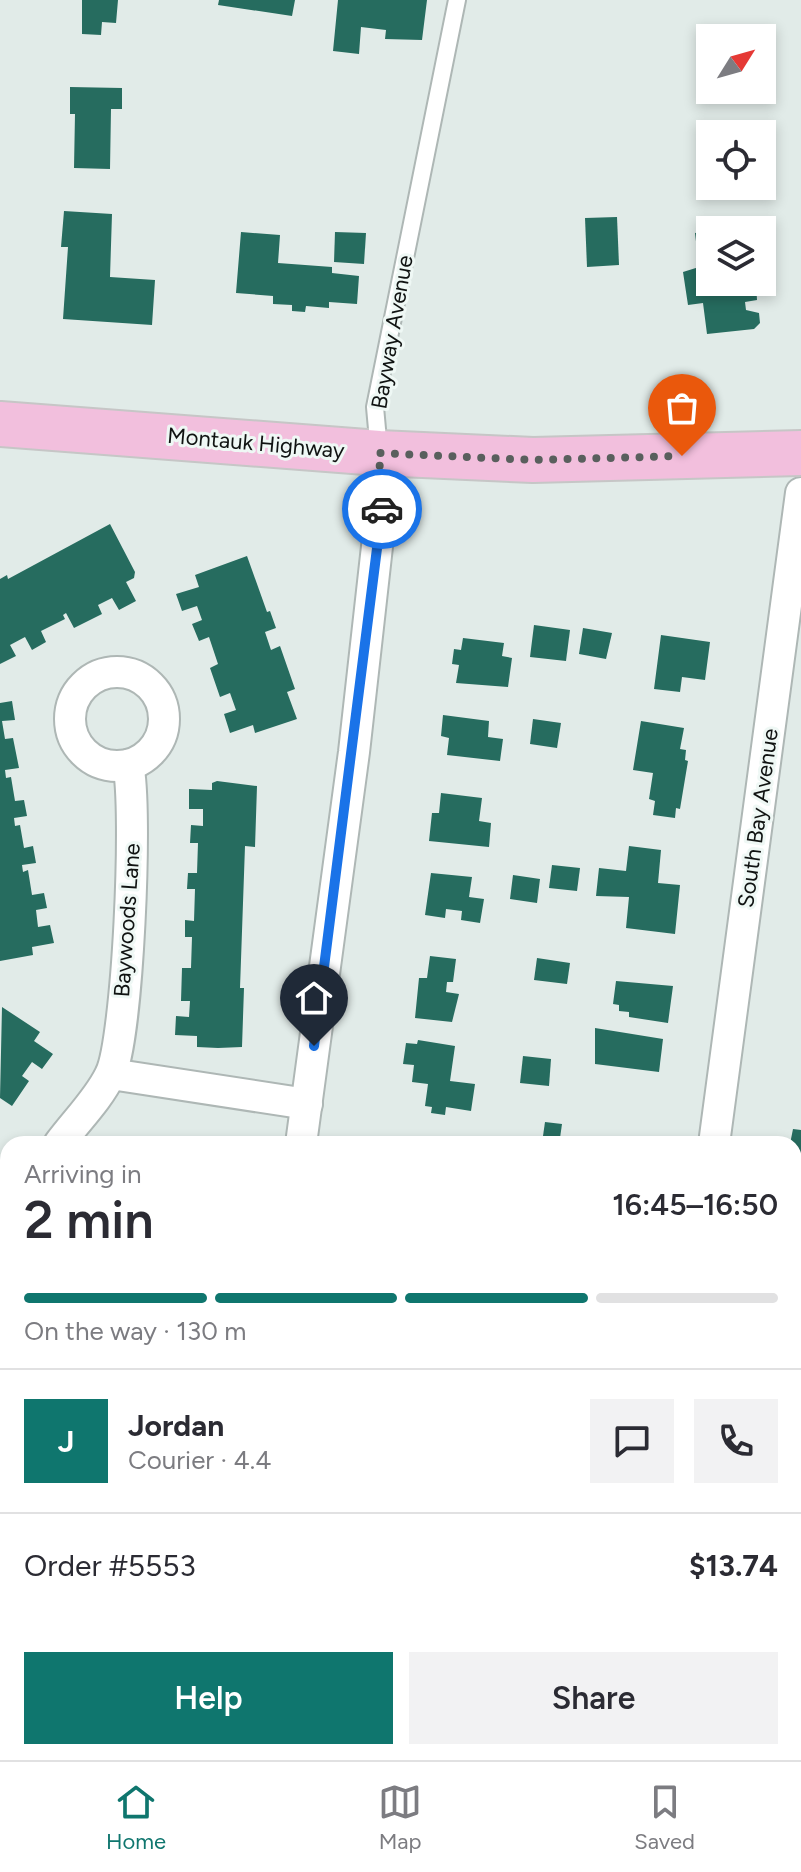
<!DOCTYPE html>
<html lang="en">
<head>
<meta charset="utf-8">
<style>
	:root { --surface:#fff; --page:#f2f2f3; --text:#2b2b33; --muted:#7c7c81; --line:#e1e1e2; --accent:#0f766e }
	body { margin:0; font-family:Figtree,sans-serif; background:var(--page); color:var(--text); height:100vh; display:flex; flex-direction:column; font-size:30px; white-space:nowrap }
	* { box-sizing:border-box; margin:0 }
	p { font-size:26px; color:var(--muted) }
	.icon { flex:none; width:44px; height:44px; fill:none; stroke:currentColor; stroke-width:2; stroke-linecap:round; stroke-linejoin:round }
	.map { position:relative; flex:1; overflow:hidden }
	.details { position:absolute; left:0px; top:1136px; width:802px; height:624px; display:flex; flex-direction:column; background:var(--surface); border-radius:24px 24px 0 0; box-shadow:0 4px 12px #0003 }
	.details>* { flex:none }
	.needle { width:52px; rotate:53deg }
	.buttons { position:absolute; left:696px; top:24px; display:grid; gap:16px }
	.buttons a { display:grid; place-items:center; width:80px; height:80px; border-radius:0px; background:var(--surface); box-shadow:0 4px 12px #0003; font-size:40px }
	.pin { position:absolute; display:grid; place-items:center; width:68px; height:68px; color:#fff; margin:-82px -34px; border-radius:50% 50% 50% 0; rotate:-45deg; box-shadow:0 0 8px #0007 }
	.pin .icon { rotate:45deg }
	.courier { position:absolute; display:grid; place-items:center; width:80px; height:80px; margin:-40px; border:6px solid #1a73e8; border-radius:50%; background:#fff; color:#222; box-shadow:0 2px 10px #0007 }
	.headline em { font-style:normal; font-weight:600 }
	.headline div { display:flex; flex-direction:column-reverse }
	.headline { display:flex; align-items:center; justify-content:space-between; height:136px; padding:0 24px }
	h1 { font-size:52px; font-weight:600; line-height:60px }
	.bar { display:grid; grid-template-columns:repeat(4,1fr); gap:12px 8px; align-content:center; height:96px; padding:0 24px }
	.bar i { height:10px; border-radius:6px; background:var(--line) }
	.bar .current { background:var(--accent) }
	.bar p { grid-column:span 4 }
	.line { display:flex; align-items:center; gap:20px; padding:0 24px; border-top:2px solid var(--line) }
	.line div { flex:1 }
	.round { display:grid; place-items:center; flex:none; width:84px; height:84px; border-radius:0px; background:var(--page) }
	.cta { display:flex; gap:16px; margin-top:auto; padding:16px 24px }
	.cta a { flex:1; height:92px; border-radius:0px; background:var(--accent); color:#fff; font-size:32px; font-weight:600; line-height:92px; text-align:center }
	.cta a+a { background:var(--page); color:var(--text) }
	.tabs { display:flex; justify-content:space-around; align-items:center; height:112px; border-top:2px solid var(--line); background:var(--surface); font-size:22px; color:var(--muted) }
	.tabs a { display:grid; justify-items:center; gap:4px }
	.tabs .current { color:var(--accent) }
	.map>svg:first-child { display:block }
	.building { fill:#266c5f }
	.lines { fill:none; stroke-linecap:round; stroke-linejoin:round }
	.service-casing { stroke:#aeb7b5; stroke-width:20 }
	.minor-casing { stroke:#aeb7b5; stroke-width:34 }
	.primary-casing { stroke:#c6c6c6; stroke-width:48 }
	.service { stroke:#fff; stroke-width:16 }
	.minor { stroke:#fff; stroke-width:30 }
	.primary { stroke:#f2bfdd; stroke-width:44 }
	.done { stroke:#595f5d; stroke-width:8; stroke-dasharray:0 14.4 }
	.route { stroke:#1a73e8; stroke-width:10 }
	.labels { text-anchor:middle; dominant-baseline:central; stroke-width:6; stroke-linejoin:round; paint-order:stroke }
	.street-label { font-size:22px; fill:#101312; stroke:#eff8f5 }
</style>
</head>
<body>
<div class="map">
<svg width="801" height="1760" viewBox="0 0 801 1760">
	<rect width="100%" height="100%" fill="#e1ebe8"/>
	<g class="building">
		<polygon points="82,0 118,0 116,23 102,22 101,35 82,34"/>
		<polygon points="219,0 295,0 292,16 218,5"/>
		<polygon points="338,0 427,0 422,40 385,39 386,30 361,27 359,54 333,51"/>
		<polygon points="70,87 122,88 122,109 111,109 110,169 74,168 75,114 70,114"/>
		<polygon points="64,211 112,214 110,277 155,280 152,325 63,319 68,247 61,247"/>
		<polygon points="617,217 619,265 587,267 585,218"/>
		<polygon points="710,231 710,282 756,282 757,300 745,302 746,310 759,313 760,323 754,329 707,334 703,303 688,305 683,272 699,267 695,233"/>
		<polygon points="241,232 280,235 278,263 332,267 332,273 359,276 357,304 329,302 329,308 306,306 305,312 292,311 292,305 273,304 273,296 236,293"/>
		<polygon points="335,232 366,233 364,264 334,262"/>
		<polygon points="110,524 135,572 134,578 126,582 136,601 119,610 112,598 98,605 102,614 74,628 66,613 63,615 65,619 41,631 46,642 32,650 25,637 10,645 16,656 0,664 0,579 7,575 8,579"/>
		<polygon points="247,556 267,612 270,611 276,628 265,632 271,650 280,646 295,689 287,692 297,719 255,733 253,725 230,733 224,714 236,710 230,693 220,697 210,668 218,664 209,637 199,641 192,624 202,620 197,606 182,611 176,594 199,587 195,575"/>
		<polygon points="534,625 570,630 566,661 530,657"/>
		<polygon points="583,628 612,633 606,659 579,654"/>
		<polygon points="661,635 710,642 705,680 682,677 680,692 654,689"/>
		<polygon points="463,638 504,643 502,656 512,658 508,687 456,683 459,665 452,664 454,649 461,650"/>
		<polygon points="12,701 15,720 2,721 5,739 13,738 19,768 5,770 6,778 11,777 15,801 24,800 27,816 14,818 15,826 20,825 24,848 33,846 36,863 22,865 23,872 28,870 32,895 44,893 47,908 36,910 38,927 50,925 54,943 32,947 33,955 0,961 0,703"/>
		<polygon points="443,715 489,721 488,737 503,739 500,761 447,755 449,738 441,736"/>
		<polygon points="533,719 561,723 557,748 530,744"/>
		<polygon points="641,721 684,728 680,749 686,750 685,760 688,761 680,809 676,808 675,818 653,815 655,801 649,799 653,773 633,770"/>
		<polygon points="217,781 257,786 255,847 245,846 240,988 244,988 242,1047 218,1048 197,1047 197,1036 175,1035 176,1016 189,1017 190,1001 181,1001 182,968 191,968 192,937 185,937 185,920 194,921 195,889 187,889 188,873 197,873 198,843 190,843 191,825 203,826 203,809 189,809 189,789 212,790 212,783"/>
		<polygon points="441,793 482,798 479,821 491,823 489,847 429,841 432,813 439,813"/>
		<polygon points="629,846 661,850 658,883 680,885 675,934 626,928 629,897 596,896 599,868 626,871"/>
		<polygon points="552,865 580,868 577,891 549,888"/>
		<polygon points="431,873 472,877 469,897 484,899 480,923 461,920 462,911 446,909 445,918 425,915"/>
		<polygon points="513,875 540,879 537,903 510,899"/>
		<polygon points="430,956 456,959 453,982 447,982 446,992 459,994 452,1022 415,1018 419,978 427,978"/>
		<polygon points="537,958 570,963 567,984 534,980"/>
		<polygon points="616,981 673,986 668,1023 629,1017 629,1012 619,1011 619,1005 613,1004"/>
		<polygon points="2,1007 40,1032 34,1041 53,1054 42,1069 32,1062 22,1076 29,1081 12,1106 0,1098"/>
		<polygon points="595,1028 663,1039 659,1072 595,1064"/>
		<polygon points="418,1040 455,1046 450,1081 475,1084 471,1111 446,1107 445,1115 431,1113 432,1107 425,1106 428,1084 412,1082 414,1065 403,1064 406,1043 417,1044"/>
		<polygon points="523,1056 551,1059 549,1086 520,1083"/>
		<polygon points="545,1122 562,1124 560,1138 543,1136"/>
		<polygon points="793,1129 801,1130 801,1164 797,1163 799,1149 790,1144"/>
		<polygon points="510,1138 536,1141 536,1144 510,1144"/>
		<polygon points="797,1183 801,1184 801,1222 794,1221"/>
		<polygon points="794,1253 801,1254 801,1318 794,1317"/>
		<polygon points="794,1493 801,1499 801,1524 794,1524"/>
		<polygon points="798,1735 801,1736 801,1760 794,1760"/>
		<polygon points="99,1752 138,1752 137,1760"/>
		<polygon points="299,1754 327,1758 327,1760 291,1760 292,1756"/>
	</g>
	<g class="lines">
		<defs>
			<polyline id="service" points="379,451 375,407 457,0"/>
			<g id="minor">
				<circle cx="117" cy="719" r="47"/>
				<polyline points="111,1074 307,1104"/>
				<path d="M59,1144C75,1122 98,1100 110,1075C128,1041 138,806 128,765"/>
				<polyline points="301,1144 354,752 383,493 379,453"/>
				<polyline points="714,1144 801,493"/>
				<polyline points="0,1222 8,1212"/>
				<polyline points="794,1580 801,1581"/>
				<polyline points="218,1760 219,1752"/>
				<polyline points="630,1760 632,1752"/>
			</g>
			<polyline id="primary" points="0,424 379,453 533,460 801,453"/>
		</defs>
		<use href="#service" class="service-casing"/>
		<use href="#minor" class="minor-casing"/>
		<use href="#primary" class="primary-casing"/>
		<use href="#service" class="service"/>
		<use href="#minor" class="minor"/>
		<use href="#primary" class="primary"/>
	</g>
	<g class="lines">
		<polyline class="done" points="382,509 379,453 533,460 682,456"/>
		<polyline class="route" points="314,1046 382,509"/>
	</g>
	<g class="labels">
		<g class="street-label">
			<text transform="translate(392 332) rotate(-80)">Bayway Avenue</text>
			<text transform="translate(256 443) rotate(5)">Montauk Highway</text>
			<text transform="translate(758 818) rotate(-82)">South Bay Avenue</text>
			<text transform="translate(127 920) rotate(-86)">Baywoods Lane</text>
		</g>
	</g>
</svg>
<div class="buttons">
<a><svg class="needle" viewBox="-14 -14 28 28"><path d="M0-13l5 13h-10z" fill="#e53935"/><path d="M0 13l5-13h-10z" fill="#7c7c81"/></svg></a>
<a><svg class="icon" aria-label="locate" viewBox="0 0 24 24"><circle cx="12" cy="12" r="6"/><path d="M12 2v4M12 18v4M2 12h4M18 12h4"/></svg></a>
<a><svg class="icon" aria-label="layers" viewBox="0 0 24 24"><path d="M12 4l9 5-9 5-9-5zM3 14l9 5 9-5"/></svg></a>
</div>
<div class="pin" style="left:682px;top:456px;background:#ea580c"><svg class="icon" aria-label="bag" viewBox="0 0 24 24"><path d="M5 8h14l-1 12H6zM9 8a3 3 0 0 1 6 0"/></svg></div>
<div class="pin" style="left:314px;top:1046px;background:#1f2937"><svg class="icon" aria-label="home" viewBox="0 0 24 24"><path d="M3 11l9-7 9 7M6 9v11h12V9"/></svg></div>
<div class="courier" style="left:382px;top:509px"><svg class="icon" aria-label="car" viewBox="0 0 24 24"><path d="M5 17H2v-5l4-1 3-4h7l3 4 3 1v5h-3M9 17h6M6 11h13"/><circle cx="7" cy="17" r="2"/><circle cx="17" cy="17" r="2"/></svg></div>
<section class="details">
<div class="headline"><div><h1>2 min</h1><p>Arriving in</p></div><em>16:45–16:50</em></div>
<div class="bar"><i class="current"></i><i class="current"></i><i class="current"></i><i></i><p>On the way · 130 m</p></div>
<div class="line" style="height:144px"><b class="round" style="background:var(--accent);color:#fff">J</b><div><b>Jordan</b><p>Courier · 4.4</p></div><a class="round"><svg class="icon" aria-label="chat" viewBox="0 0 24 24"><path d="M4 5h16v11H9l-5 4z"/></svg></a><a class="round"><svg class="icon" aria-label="phone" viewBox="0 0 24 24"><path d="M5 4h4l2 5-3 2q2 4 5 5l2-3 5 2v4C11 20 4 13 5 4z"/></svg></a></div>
<div class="line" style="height:104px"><div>Order #5553</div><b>$13.74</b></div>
<div class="cta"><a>Help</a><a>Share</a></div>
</section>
</div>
<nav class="tabs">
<a class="current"><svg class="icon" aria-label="home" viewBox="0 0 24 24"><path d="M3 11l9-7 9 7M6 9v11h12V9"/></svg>Home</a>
<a><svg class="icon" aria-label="map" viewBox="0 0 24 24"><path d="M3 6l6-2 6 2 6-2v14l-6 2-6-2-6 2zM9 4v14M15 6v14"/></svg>Map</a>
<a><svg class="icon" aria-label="saved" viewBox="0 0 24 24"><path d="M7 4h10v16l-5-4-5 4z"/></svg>Saved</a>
</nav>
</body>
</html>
